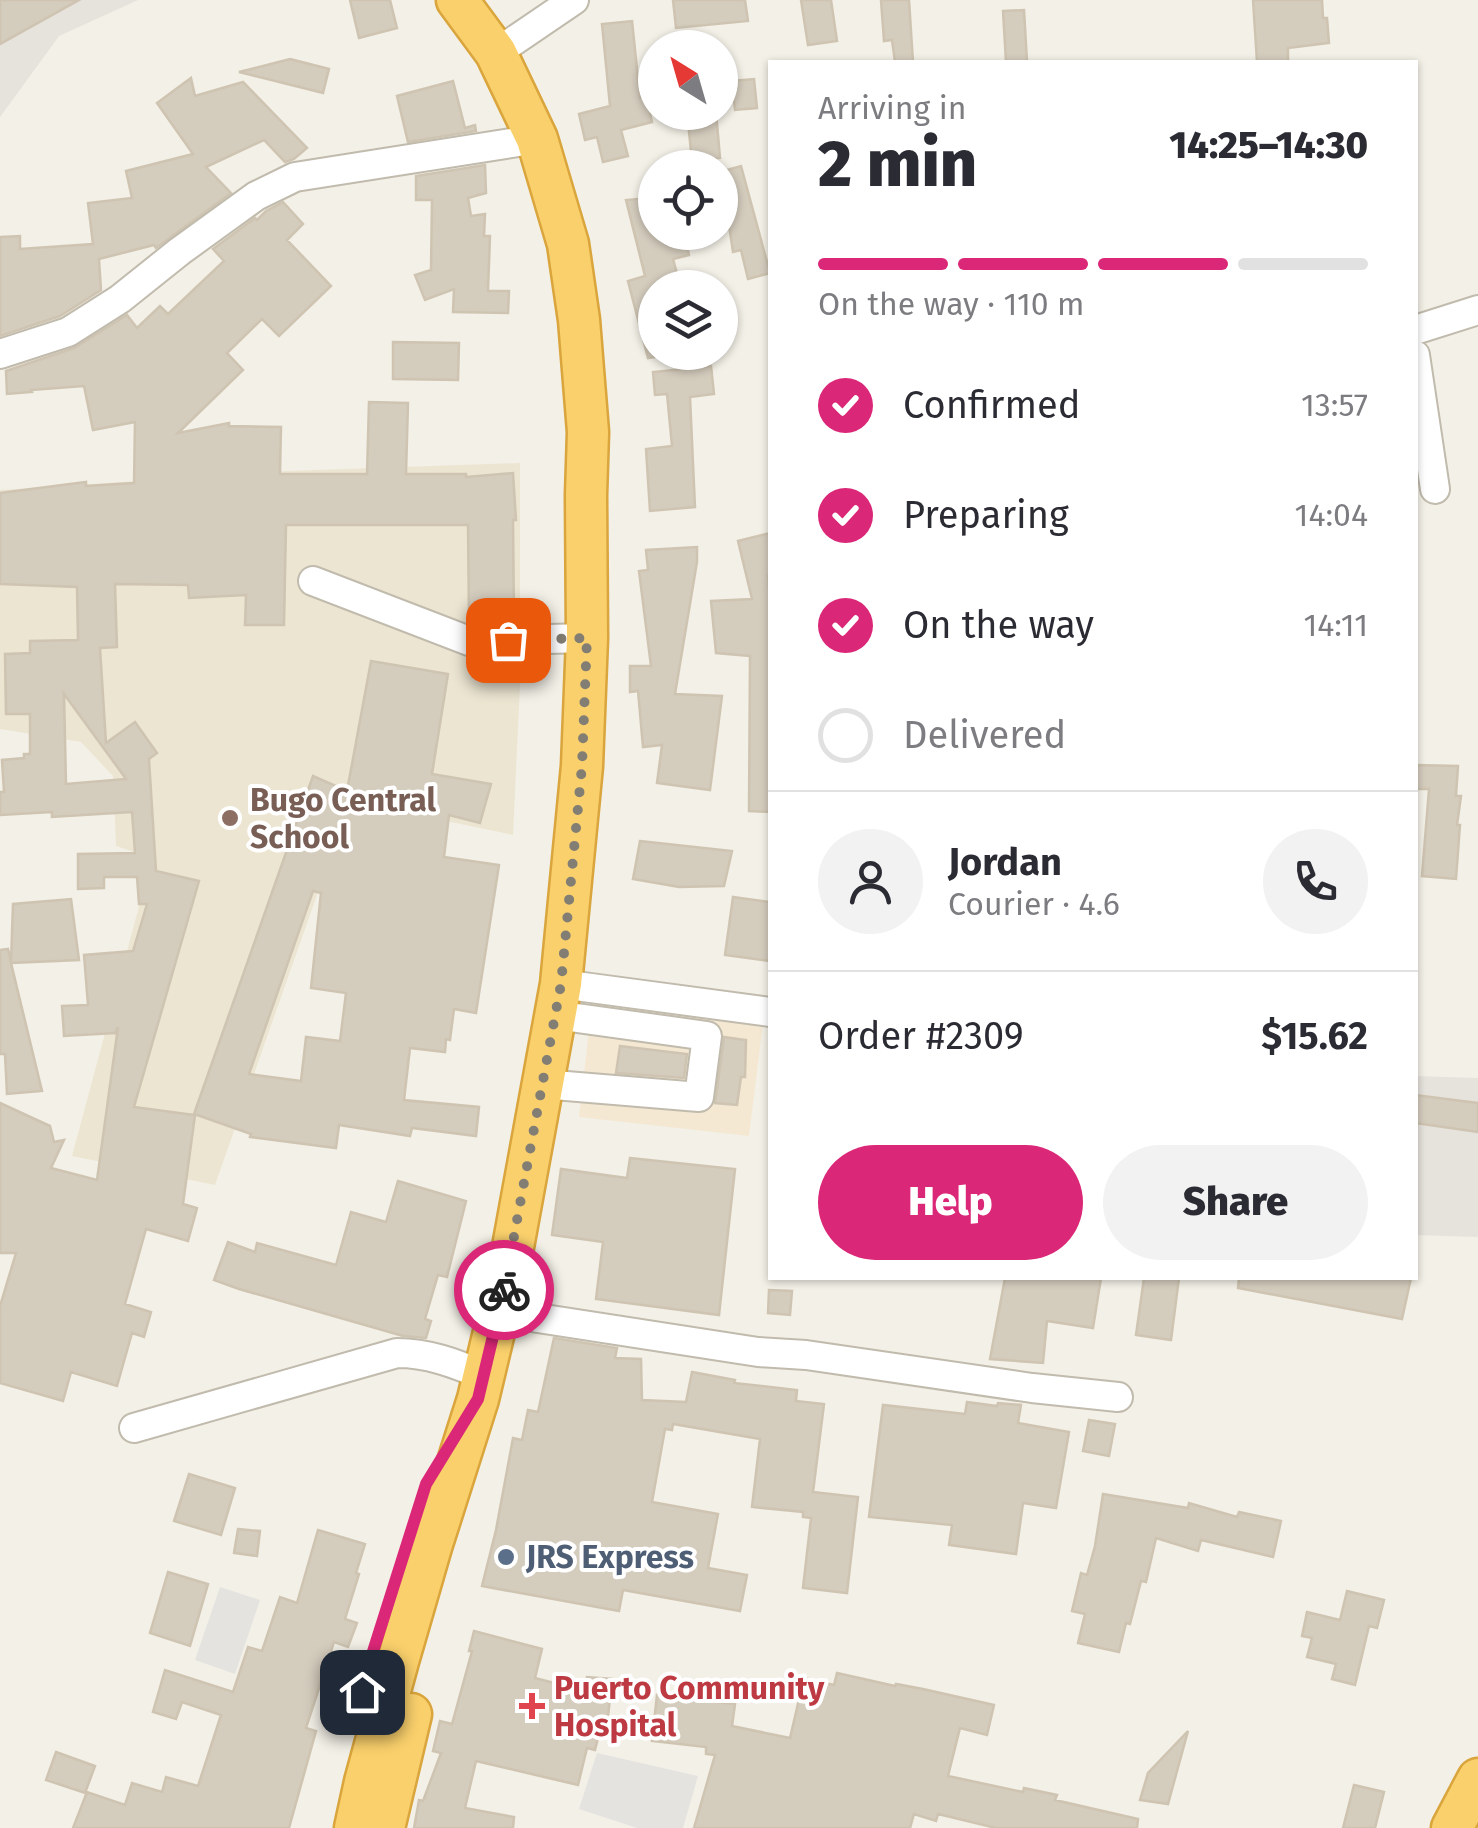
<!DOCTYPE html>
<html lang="en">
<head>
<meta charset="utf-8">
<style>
	:root { --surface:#fff; --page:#f2f2f3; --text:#2b2b33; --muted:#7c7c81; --line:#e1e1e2; --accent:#db2777 }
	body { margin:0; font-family:"Fira Sans",sans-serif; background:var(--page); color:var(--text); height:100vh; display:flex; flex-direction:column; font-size:38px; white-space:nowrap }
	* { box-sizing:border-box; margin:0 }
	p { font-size:32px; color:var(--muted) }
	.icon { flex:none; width:55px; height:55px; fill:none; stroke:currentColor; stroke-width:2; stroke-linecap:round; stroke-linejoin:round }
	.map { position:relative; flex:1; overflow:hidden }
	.side { position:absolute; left:768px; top:60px; width:650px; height:1220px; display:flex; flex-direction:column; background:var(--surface); border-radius:0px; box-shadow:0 2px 8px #0004 }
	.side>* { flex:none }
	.needle { width:65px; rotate:323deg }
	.buttons { position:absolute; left:638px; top:30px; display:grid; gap:20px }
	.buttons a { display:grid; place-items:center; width:100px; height:100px; border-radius:50%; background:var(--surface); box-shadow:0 2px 8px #0004; font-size:50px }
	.pin { position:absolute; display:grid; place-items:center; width:85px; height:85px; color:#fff; margin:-42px; border-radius:20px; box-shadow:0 5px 15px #0006 }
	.courier { position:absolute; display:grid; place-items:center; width:100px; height:100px; margin:-50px; border:8px solid #db2777; border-radius:50%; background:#fff; color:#222; box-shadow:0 2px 12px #0007 }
	.headline em { font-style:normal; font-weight:800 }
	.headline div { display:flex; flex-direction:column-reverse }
	.headline { display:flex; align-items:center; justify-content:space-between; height:170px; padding:0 50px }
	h1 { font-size:65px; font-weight:800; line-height:75px }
	.bar { display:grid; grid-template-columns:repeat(4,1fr); gap:15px 10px; align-content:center; height:120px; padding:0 50px }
	.bar i { height:12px; border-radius:8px; background:var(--line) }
	.bar .current { background:var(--accent) }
	.bar p { grid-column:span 4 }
	.line { display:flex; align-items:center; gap:25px; padding:0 50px; border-top:2px solid var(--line) }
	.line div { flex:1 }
	.round { display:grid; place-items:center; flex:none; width:105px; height:105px; border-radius:52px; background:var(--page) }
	ol { padding:0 50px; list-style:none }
	li { display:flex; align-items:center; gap:30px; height:110px }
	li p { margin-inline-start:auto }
	li .icon { padding:10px; border-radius:50%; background:var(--accent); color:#fff; stroke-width:4 }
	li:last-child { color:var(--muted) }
	li i { width:55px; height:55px; border:5px solid var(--line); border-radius:50% }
	.button { display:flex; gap:20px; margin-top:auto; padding:20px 50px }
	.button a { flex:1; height:115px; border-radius:60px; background:var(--accent); color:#fff; font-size:40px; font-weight:800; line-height:115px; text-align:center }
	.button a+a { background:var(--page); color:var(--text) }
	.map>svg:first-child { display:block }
	.commercial { fill:#f4e8d3 }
	.industrial { fill:#e6e2dc }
	.education { fill:#ece5d2 }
	.parking { fill:#e4e3df }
	.building { fill:#d4ccbd; stroke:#cfc4b1; stroke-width:2.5; fill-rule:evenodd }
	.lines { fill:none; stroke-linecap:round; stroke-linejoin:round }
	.minor-casing { stroke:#c1bbad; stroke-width:32 }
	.highway-casing { stroke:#d9a53c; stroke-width:45 }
	.minor { stroke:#fff; stroke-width:28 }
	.highway { stroke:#fad06c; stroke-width:40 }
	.done { stroke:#837e74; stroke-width:10; stroke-dasharray:0 18 }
	.route { stroke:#db2777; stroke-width:12 }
	.education-dot { fill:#8d6e63; stroke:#fff; stroke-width:4 }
	.service-dot { fill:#5c6f8a; stroke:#fff; stroke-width:4 }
	.health-dot { fill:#e0444e; stroke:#fff; stroke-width:4 }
	.labels { text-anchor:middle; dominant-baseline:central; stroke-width:8; stroke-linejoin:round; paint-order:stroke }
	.education-label { font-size:32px; font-weight:bold; fill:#785e54; stroke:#fff; text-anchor:start }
	.service-label { font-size:32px; font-weight:bold; fill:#4e5e75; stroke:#fff; text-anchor:start }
	.health-label { font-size:32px; font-weight:bold; fill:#be3a42; stroke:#fff; text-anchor:start }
</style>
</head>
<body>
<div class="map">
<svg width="1478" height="1828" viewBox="0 0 1478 1828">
	<rect width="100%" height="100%" fill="#f3f0e7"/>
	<polygon class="commercial" points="592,1004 763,1023 749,1136 579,1117"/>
	<g class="industrial">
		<polygon points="0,0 138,0 59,36 0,117"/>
		<polygon points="1415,1076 1478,1078 1478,1237 1415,1235"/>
	</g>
	<polygon class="education" points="520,463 520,685 513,835 350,801 215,1185 72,1156 152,858 116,846 113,776 81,742 0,729 0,490 286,471"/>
	<g class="parking">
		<polygon points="220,1587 260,1600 235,1674 195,1660"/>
		<polygon points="597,1753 698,1776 683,1828 637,1828 579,1809"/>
	</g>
	<g class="building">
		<polygon points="0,0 79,0 0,44"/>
		<polygon points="350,0 390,0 397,28 359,38"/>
		<polygon points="673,0 745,0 748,21 676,28"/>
		<polygon points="801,0 831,0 837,41 808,45"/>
		<polygon points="881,0 909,0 913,62 895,62 892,40 884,41"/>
		<polygon points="1253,0 1322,0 1323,18 1327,18 1329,43 1288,48 1288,62 1257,62"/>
		<polygon points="1024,10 1027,62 1006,62 1003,11"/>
		<polygon points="632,21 640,98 646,97 652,122 621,130 628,156 603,162 597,137 585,140 579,114 610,106 602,24"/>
		<polygon points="290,59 329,69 323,93 239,72"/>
		<polygon points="191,78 195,96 243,82 307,148 294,159 285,162 264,140 206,167 231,193 156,248 154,245 99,259 101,290 60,316 0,336 0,237 20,236 20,249 93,244 88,203 132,198 126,171 193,154 157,103"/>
		<polygon points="754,79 757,108 735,110 732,81"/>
		<polygon points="453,81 465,128 475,125 476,131 408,142 397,96"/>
		<polygon points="687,112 716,112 720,158 692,161"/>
		<polygon points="485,165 486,193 468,198 471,216 485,214 484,236 490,236 488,291 509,291 508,313 453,312 454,289 425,300 415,275 431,270 432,200 416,200 416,176"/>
		<polygon points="741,166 770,273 748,279 741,250 733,252 725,199 720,201 720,172"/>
		<polygon points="649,198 653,232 684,232 689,255 673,259 681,288 655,288 655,357 648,358 628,281 645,276 626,200"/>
		<path d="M283,202L303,224L287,240L331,286L279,336L262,319L227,353L243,370L178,433L229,423V426L281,427L280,474H367L369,402L408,403L406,474H466V477L513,473L516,520H513L514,619L469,620L468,525H286L284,625H245L246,595L189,598L188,585L115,584L117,647L100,648L106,743L135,722L157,753L149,759L156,871L199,881L134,1107L195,1115L183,1204L197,1208L188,1241L146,1229L125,1304L151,1312L144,1337L132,1333L117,1386L71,1372L63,1401L0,1383V1306L16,1253H0V1103L50,1126L54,1142L64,1140L51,1168L97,1180L118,1027L115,1033L64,1036L62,1006L88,1005L84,955L133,951L147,904H139L137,877H104V888L78,889V854L135,853L132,812L52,817V812L0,815V792H4L2,760L24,758V754H30V714H6L5,654L30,653V641L78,640L77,587L0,584V493L86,482V486L134,483L135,422L93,430L84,386L31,390L32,392L7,394L6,371L74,348L127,315L137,328L160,306L168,314L224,261L213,249L255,218L257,220L266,211ZM64,694L102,746L126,779L66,784Z"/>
		<polygon points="393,342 459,343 458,380 393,379"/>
		<polygon points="711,366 714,394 690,397 695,507 650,511 646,449 672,446 667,394 655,395 653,372"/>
		<polygon points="770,533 770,576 768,576 770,597 770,812 749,811 750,656 716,653 711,601 752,599 738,541"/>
		<polygon points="697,547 697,562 675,694 722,696 710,790 657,783 662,745 643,747 638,691 630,692 630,666 651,666 639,571 648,570 646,550"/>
		<path d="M371,661L448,674L432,774L491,784L480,823L449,815L444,857L499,865L476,1013L454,1009L450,1040L446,1039L445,1052L410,1048L404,1100L479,1107L476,1136L412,1128L410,1136L339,1125L336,1148L250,1137L251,1134L194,1114L313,776L347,791ZM313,891L321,893L311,988L346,993L340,1041L306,1037L301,1081L249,1074Z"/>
		<polygon points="1415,765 1458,766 1456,796 1461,796 1457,825 1460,825 1456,879 1422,876 1429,789 1415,789"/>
		<polygon points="640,841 732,851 724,886 679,887 633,879"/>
		<polygon points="733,897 770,902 770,961 725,955"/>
		<polygon points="71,899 79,960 11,963 42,1091 7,1094 5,1054 0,1054 0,950 8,949 11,962 13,904"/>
		<polygon points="724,1037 746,1040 745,1077 741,1077 737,1105 715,1103"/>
		<polygon points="620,1046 687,1054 684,1078 616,1073"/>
		<polygon points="1415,1095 1478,1103 1478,1132 1415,1123"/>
		<polygon points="630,1158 735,1169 719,1315 596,1299 603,1242 552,1235 561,1169 627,1178"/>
		<polygon points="398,1181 466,1201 447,1277 438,1275 425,1319 431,1321 426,1338 403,1336 239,1289 214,1280 228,1242 255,1252 257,1243 336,1265 351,1212 386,1222"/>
		<polygon points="1005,1278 1101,1278 1093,1328 1047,1321 1043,1363 990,1359"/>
		<polygon points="1144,1278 1179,1278 1171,1340 1136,1335"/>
		<polygon points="1239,1278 1411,1278 1402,1319 1238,1288"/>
		<polygon points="769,1290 792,1291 790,1315 768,1313"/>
		<polygon points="554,1338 617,1348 615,1358 641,1359 642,1400 686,1402 692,1372 735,1380 734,1383 797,1390 796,1401 824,1404 813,1492 858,1497 847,1593 803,1588 811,1518 803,1517 803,1512 752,1507 760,1439 673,1424 672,1430 665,1429 652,1502 718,1514 708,1568 747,1575 740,1611 623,1590 619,1611 482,1586 496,1530 513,1438 522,1440 528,1410 538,1412"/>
		<polygon points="967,1402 997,1406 998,1403 1021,1405 1018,1423 1069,1432 1056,1508 1023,1503 1016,1554 949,1545 952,1525 869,1517 883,1405 965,1414"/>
		<polygon points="1089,1420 1115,1424 1109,1456 1083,1451"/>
		<polygon points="189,1474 235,1488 221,1535 174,1521"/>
		<polygon points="1103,1494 1188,1508 1189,1503 1237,1517 1239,1512 1281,1521 1273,1557 1201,1540 1198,1551 1156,1538 1146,1582 1141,1581 1130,1624 1126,1623 1119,1652 1078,1643 1085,1614 1072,1611 1081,1573 1087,1575 1095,1546"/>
		<polygon points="238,1529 260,1531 257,1556 234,1553"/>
		<polygon points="318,1530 365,1544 356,1573 359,1574 345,1619 357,1623 348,1647 334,1642 306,1728 316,1731 289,1828 73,1828 87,1792 125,1805 132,1783 162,1792 166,1777 198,1786 221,1715 182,1702 176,1719 153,1712 165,1670 233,1692 248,1647 262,1651 280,1597 297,1603"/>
		<polygon points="168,1572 208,1584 190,1646 150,1633"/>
		<polygon points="1347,1591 1384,1600 1377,1628 1369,1626 1355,1685 1332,1679 1336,1664 1307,1657 1312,1638 1302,1636 1307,1612 1340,1620"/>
		<polygon points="474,1631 542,1649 535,1678 585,1691 587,1677 612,1679 606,1736 599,1734 595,1750 587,1748 578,1785 476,1761 465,1808 514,1817 513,1828 414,1828 419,1800 423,1801 441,1753 433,1751 440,1721 452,1724 472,1651 469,1651"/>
		<polygon points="837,1673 895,1686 896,1684 923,1689 994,1705 987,1735 960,1728 948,1776 1023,1792 1024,1788 1057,1795 1055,1800 1138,1819 1137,1828 996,1828 938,1814 936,1821 914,1814 910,1828 694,1828 715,1755 706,1754 706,1747 652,1741 657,1695 735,1704 732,1726 790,1738 804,1678 834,1685"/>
		<polygon points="1188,1731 1168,1804 1140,1800 1148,1773"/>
		<polygon points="56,1752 95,1766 85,1793 46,1780"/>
		<polygon points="1354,1785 1384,1792 1375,1828 1343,1828"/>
	</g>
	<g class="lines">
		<defs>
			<g id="minor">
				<polyline points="496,53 574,0"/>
				<polyline points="1415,330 1478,310"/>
				<polyline points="0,354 68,332 120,299 180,251 256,196 295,177 537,139"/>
				<polyline points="1415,355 1435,489"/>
				<polyline points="313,581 469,641 587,638"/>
				<polyline points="561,984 770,1012"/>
				<polyline points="542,1084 699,1097 707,1036 555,1015"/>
				<polyline points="499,1312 758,1352 806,1355 1032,1388 1118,1397"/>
				<path d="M134,1428L397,1353C428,1353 454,1363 483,1375"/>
			</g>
			<g id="highway">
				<polyline points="355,1828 365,1782 398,1661 431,1547 478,1399 509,1269 561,984 582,766 587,638 586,495 588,432 579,320 568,244 537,139 496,53 457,0"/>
				<polyline points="384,1828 411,1714"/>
				<polyline points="1452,1828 1478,1779"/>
			</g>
		</defs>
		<use href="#minor" class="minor-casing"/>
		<use href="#highway" class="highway-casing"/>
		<use href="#minor" class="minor"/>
		<use href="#highway" class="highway"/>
	</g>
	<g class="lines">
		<polyline class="done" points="504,1290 561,984 582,766 587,638 508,640"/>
		<polyline class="route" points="362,1692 370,1661 426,1484 478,1399 504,1290"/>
	</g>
	<circle class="education-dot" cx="230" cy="818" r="10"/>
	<circle class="service-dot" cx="506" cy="1557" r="10"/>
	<path class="health-dot" d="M527 1691h10v10h10v10h-10v10h-10v-10h-10v-10h10z"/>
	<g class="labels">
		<g class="education-label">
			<text x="250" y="800">Bugo Central<tspan x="250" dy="37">School</tspan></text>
		</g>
		<g class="service-label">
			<text x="526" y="1557">JRS Express</text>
		</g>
		<g class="health-label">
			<text x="554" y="1688">Puerto Community<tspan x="554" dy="37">Hospital</tspan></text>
		</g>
	</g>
</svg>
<div class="buttons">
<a><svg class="needle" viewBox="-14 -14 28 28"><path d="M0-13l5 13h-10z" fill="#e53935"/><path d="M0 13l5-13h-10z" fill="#7c7c81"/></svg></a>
<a><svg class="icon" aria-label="locate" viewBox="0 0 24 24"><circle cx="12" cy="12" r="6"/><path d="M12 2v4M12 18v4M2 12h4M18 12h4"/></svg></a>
<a><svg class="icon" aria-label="layers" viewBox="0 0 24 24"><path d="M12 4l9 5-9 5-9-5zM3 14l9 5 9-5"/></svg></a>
</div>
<div class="pin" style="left:508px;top:640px;background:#ea580c"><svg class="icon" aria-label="bag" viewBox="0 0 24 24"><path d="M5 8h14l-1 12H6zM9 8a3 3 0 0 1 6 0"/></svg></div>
<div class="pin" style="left:362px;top:1692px;background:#1f2937"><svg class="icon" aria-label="home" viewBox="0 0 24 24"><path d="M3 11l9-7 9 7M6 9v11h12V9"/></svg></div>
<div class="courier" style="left:504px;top:1290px"><svg class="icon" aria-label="bike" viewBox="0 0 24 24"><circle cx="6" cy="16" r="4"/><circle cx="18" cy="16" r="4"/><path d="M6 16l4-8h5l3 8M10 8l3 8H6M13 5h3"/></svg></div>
<section class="side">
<div class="headline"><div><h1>2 min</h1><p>Arriving in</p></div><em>14:25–14:30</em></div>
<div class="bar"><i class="current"></i><i class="current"></i><i class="current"></i><i></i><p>On the way · 110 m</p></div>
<ol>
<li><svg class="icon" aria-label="check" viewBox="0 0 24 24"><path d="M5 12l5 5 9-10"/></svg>Confirmed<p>13:57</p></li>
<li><svg class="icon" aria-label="check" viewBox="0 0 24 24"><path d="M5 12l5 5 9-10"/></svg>Preparing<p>14:04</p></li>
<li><svg class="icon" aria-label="check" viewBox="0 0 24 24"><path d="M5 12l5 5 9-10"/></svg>On the way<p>14:11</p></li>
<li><i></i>Delivered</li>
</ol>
<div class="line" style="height:180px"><a class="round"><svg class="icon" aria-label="person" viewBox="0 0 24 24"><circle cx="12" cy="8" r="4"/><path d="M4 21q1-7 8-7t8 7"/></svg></a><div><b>Jordan</b><p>Courier · 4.6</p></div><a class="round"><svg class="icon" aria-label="phone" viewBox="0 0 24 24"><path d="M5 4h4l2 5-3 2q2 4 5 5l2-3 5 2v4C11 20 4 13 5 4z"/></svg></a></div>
<div class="line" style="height:130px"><div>Order #2309</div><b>$15.62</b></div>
<div class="button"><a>Help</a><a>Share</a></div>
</section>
</div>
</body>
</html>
